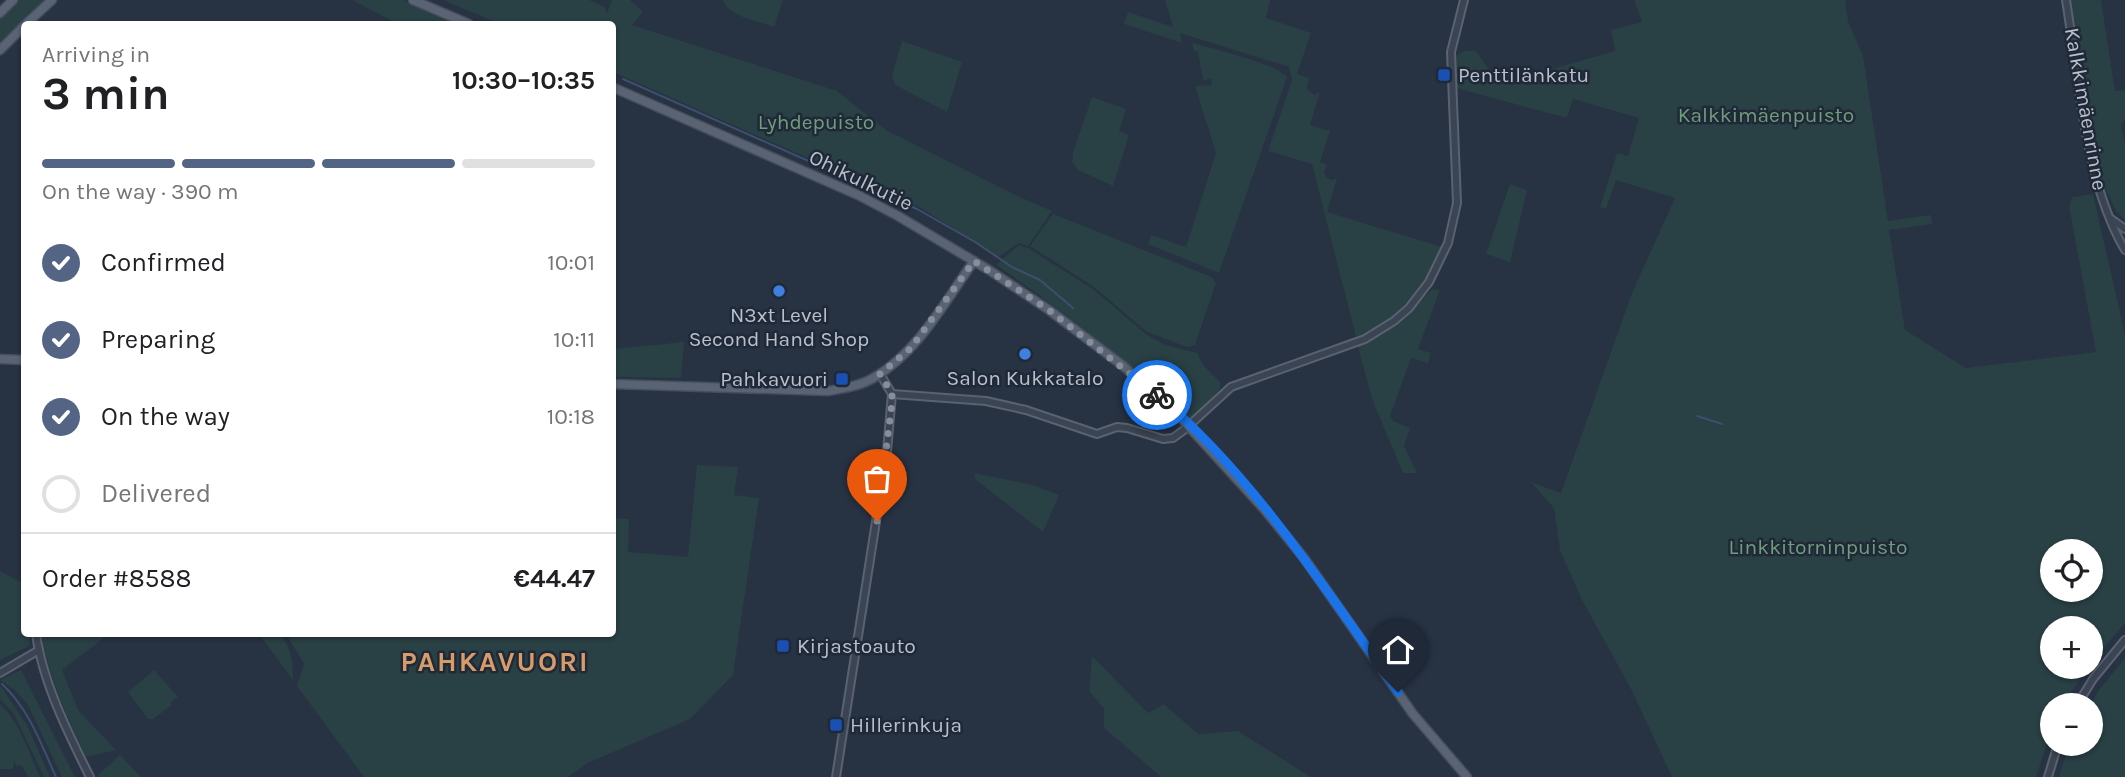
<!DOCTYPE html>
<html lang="en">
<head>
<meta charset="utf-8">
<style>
	:root { --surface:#fff; --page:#f2f2f2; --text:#202124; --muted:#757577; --line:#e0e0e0; --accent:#536484 }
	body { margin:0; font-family:Karla,sans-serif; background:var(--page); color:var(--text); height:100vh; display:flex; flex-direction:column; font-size:26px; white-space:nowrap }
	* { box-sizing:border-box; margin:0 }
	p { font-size:23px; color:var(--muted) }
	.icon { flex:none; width:38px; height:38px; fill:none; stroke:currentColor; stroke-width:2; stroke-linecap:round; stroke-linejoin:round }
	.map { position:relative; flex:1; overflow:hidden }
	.details { position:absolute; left:21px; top:21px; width:595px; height:616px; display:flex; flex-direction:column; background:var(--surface); border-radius:7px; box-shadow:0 2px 5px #0004 }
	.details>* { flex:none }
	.buttons { position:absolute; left:2040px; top:539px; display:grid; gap:14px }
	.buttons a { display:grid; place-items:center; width:63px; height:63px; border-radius:50%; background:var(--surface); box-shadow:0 2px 5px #0004; font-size:35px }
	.pin { position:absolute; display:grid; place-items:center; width:60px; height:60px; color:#fff; margin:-72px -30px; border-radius:50% 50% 50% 0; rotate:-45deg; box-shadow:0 0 7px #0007 }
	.pin .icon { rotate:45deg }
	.courier { position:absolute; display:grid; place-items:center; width:70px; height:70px; margin:-35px; border:5px solid #1a73e8; border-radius:50%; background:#fff; color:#222; box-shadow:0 2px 9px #0007 }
	.summary em { font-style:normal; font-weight:700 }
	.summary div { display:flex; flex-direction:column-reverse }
	.summary { display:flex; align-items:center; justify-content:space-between; height:119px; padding:0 21px }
	h1 { font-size:46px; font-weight:700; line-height:52px }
	.bar { display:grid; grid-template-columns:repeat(4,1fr); gap:10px 7px; align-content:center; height:84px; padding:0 21px }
	.bar i { height:9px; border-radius:5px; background:var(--line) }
	.bar .current { background:var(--accent) }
	.bar p { grid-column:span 4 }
	.line { display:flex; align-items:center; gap:18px; padding:0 21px; border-top:2px solid var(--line) }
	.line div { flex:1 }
	ol { padding:0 21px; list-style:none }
	li { display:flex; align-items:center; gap:21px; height:77px }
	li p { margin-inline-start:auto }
	li .icon { padding:7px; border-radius:50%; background:var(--accent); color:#fff; stroke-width:4 }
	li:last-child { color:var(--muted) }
	li i { width:38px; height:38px; border:4px solid var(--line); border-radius:50% }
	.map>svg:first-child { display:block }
	.green { fill:#294044; fill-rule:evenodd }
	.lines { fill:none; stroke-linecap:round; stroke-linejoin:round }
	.stream { stroke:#3d4f6c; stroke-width:2 }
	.minor-casing { stroke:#5a6270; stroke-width:10 }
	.major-casing { stroke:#454d5c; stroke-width:11 }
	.minor { stroke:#3b4453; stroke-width:6 }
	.major { stroke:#596373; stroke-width:8 }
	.done { stroke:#868e9c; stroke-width:7; stroke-dasharray:0 12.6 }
	.route { stroke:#1a73e8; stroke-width:9 }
	.transit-dot { fill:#1a4fb4; stroke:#202938; stroke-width:2.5 }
	.shop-dot { fill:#3f7fe0; stroke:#202938; stroke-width:2.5 }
	.labels { text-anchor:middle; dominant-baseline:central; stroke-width:5; stroke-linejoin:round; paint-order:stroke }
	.poi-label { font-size:21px; fill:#b9c0cc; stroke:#202938; text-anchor:start }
	.street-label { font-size:21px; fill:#b9c0cc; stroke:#202938 }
	.park-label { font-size:21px; fill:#709d7c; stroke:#202938 }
	.district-label { font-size:28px; font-weight:bold; letter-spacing:2px; fill:#d79c69; stroke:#202938 }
</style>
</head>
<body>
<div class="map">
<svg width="2125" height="777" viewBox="0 0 2125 777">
	<rect width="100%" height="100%" fill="#273243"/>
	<g class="green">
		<polygon points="18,0 45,0 0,44 0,18"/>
		<polygon points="352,0 403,0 459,24 398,24"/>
		<polygon points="443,0 589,0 605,7 607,13 612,0 630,0 643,12 632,25 837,91 886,130 1011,193 1052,211 1028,246 1019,243 998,257 921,208 613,72 612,24 500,24"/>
		<path d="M723,0H783L774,27C759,21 728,17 723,0Z"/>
		<path d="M1165,0H1270L1266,18L1311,33L1297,74L1309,78L1307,89L1314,95L1320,92L1310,125L1330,131L1320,162L1327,165L1324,173L1326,177L1331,180L1337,178L1327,212L1442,247C1425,286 1398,322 1356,337L1312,164L1268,151L1292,80L1289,67L1180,33L1182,43L1124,24L1128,12L1173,27Z"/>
		<path d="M1634,0H1845L1848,21L1863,56L1888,221L1931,215L1932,224L1889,230L1905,330L1966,368L2096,352L2069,206L2073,197L2093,194L2125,334V623L2091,663V628H2053V667H2089L2062,705H2053V726L2036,777H1672L1631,689L1581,598L1560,550L1554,508L1531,482L1561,493L1632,293L1675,198L1616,180L1606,209L1600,207L1617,153L1628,156L1639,118L1573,99L1567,118L1456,88C1455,66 1447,49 1476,51L1499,84L1615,51L1611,30L1642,22ZM2053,551H2091V590H2053Z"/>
		<polygon points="2071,0 2101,0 2115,91 2125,90 2125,119 2121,125 2125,141 2125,220 2116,211 2100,178"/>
		<polygon points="902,41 962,62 947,112 895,85 892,75"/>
		<path d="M1192,43C1213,49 1275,63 1287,77L1219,273L1148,244L1151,235L1186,247L1216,153L1195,86L1211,85L1212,79L1203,80L1198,52L1194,51Z"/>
		<polygon points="1092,97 1126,109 1119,131 1129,135 1113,186 1078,170 1072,162 1073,152"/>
		<polygon points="1510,184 1527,190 1510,262 1486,254"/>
		<polygon points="1053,214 1212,277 1216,283 1195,345 1187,347 1147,332 1094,287 1030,246"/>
		<path d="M1019,245L1028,248L1093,289L1147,335L1166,345L1197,353L1204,366L1220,382V389L1191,420C1129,363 1065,312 996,265Z"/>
		<polygon points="1433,289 1440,290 1418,349 1431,353 1428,363 1411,358 1390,416 1393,421 1410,428 1404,446 1417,473 1403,473 1372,399 1358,347 1397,323"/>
		<polygon points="684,342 681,378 613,377 613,349"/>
		<polygon points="697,465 738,467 734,495 759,498 733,675 690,719 588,763 568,777 364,777 297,686 304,664 286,634 612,634 613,518 629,519 628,552 688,557"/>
		<polygon points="974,473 1033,485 1059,495 1043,532 976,480"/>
		<polygon points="0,571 24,584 24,634 31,635 29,646 0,660"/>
		<path d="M41,634H109L62,670L78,710L116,750L86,757C67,717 49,677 41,634Z"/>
		<path d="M259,634H280C291,647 293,663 293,680Z"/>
		<polygon points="1092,656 1148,713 1164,704 1198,734 1238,731 1311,777 1161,777 1104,728 1104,709 1089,691"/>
		<polygon points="2125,658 2125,777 2059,777 2069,744 2091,744 2090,705 2099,690"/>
		<polygon points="21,670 75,777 62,777 28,705 15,690 0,680"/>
		<polygon points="154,670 178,697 170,703 172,705 153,719 148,719 128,692"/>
		<polygon points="0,685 27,725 50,777 44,777 14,714 0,699"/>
		<path d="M0,704C20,722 29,753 40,777H28L22,766L16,765L14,760L13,769H0Z"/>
		<polygon points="120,755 141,777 98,777 99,774"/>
	</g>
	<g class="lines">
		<g class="stream">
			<polyline points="623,79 917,209 975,242 1012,267 1040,280 1073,308"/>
			<polyline points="1697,416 1722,424"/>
			<path d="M2,684C29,709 41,744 56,777"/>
		</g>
		<defs>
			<g id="minor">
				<path d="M2066,0C2079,79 2084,180 2125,250"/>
				<polyline points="2111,219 2125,229"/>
				<polyline points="892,394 986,401 1026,410 1097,434 1117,427 1127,428 1163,439 1173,438 1184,430"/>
				<polyline points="1194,421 1231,387 1365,339 1394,321 1409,308 1429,282 1448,243 1457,203 1451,52 1464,0"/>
				<path d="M36,634C43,683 68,733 90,777"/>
				<polyline points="0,673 39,650"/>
				<polyline points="2077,705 2093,679 2125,640"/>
				<polyline points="836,777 887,451 892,394 880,374"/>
				<polyline points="2048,777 2058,744"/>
			</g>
			<g id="major">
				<polyline points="413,0 469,24"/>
				<polyline points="0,13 13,0"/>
				<polyline points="26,24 52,0"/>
				<polyline points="0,50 24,26"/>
				<polyline points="612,87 858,195 898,216 989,270 1049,310 1122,365 1171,407 1264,509 1304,558 1413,714 1467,777"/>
				<polyline points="0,359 24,360"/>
				<path d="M612,384L828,391C844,388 861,386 875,377C919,351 945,301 974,261"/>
			</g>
		</defs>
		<use href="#minor" class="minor-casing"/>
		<use href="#major" class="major-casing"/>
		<use href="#minor" class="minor"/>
		<use href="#major" class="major"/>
	</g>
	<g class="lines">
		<polyline class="done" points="877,521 892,403 892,394 880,374 911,348 974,261 1049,310 1157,395"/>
		<path class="route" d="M1157,395C1253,475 1326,590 1398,692"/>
	</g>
	<g class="transit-dot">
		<rect x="1437" y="68" width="14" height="14" rx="3.5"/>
		<rect x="835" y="372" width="14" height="14" rx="3.5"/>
		<rect x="776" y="639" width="14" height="14" rx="3.5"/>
		<rect x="829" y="718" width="14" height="14" rx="3.5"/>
	</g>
	<g class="shop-dot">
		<circle cx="779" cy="291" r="7"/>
		<circle cx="1025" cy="354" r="7"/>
	</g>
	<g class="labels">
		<g class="poi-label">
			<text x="1458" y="75">Penttilänkatu</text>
			<text x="779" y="315" text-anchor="middle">N3xt Level<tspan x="779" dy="24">Second Hand Shop</tspan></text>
			<text x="1025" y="378" text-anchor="middle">Salon Kukkatalo</text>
			<text x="828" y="379" text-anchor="end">Pahkavuori</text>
			<text x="797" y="646">Kirjastoauto</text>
			<text x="850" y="725">Hillerinkuja</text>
		</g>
		<g class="street-label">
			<text transform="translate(2086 109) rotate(80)">Kalkkimäenrinne</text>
			<text transform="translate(861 180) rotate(26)">Ohikulkutie</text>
		</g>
		<g class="park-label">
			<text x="1766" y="115">Kalkkimäenpuisto</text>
			<text x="816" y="122">Lyhdepuisto</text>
			<text x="1818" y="547">Linkkitorninpuisto</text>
		</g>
		<g class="district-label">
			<text x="495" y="661">PAHKAVUORI</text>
		</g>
	</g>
</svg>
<div class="buttons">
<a><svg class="icon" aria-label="locate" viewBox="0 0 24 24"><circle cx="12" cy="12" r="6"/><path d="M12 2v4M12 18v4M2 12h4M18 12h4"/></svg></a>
<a>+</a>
<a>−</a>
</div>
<div class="pin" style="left:877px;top:521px;background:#ea580c"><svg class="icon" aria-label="bag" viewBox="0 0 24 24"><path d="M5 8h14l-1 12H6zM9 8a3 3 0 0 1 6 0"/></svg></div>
<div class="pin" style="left:1398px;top:692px;background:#1f2937"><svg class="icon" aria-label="home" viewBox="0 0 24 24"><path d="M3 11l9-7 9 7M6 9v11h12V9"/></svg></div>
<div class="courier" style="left:1157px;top:395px"><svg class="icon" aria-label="bike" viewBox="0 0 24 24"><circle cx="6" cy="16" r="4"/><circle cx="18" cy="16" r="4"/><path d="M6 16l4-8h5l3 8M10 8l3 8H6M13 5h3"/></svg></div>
<section class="details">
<div class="summary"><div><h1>3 min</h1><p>Arriving in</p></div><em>10:30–10:35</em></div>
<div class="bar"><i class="current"></i><i class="current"></i><i class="current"></i><i></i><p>On the way · 390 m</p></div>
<ol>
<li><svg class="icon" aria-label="check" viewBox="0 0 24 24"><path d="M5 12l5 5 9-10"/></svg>Confirmed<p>10:01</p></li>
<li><svg class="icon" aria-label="check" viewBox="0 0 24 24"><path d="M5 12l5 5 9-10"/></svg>Preparing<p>10:11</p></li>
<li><svg class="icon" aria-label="check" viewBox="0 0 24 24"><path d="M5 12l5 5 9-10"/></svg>On the way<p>10:18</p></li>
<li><i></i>Delivered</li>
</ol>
<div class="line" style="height:91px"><div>Order #8588</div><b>€44.47</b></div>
</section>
</div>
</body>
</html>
